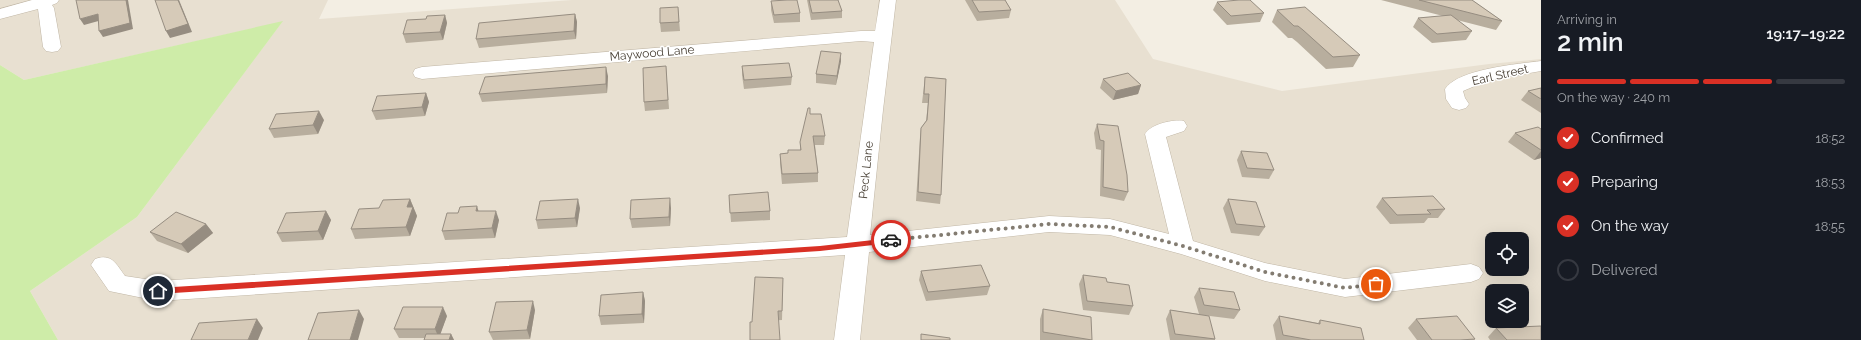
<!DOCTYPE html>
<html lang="en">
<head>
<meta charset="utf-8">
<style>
	:root { --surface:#171b24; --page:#20242c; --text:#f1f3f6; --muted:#9ea1a6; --line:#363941; --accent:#d93025 }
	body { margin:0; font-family:Raleway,sans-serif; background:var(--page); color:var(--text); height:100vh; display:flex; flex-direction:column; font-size:15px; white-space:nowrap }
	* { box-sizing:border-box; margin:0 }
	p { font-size:13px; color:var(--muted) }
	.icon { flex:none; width:22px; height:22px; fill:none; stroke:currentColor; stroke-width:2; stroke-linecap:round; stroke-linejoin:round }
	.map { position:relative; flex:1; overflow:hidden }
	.details { display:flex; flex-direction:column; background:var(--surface); width:320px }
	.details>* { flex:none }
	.controls { position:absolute; left:1485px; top:232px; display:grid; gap:8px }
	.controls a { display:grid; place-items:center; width:44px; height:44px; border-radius:8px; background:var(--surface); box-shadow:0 4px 16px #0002; font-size:20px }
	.pin { position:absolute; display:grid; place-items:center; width:34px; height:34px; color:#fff; margin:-17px; border:2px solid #fff; border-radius:50%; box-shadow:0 1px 4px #0007 }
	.courier { position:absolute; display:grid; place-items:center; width:40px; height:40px; margin:-20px; border:3px solid #d93025; border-radius:50%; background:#fff; color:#222; box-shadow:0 1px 5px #0007 }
	.overview em { font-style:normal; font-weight:600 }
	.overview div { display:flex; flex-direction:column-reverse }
	.overview { display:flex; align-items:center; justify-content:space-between; height:68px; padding:0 16px }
	h1 { font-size:26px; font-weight:600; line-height:30px }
	.bar { display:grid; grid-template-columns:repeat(4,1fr); gap:6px 4px; align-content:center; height:48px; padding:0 16px }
	.bar i { height:5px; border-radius:3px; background:var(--line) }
	.bar .selected { background:var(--accent) }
	.bar p { grid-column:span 4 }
	ol { padding:0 16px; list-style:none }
	li { display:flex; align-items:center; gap:12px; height:44px }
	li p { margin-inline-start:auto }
	li .icon { padding:4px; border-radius:50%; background:var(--accent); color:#fff; stroke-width:4 }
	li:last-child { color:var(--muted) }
	li i { width:22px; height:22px; border:2px solid var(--line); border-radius:50% }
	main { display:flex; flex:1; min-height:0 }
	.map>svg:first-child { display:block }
	.residential { fill:#e8e0d1; fill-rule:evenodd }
	.green { fill:#ceeca8 }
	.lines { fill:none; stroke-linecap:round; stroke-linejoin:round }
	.minor-casing { stroke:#c0b6a5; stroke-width:1 }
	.minor { fill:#fff; fill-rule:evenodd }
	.wall { fill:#b8ae9e }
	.shaded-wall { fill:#968d81 }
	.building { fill:#d6cab8; stroke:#968d81 }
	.route { fill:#d93025 }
	.done { stroke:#837c71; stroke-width:4; stroke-dasharray:0 7.2 }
	.labels { text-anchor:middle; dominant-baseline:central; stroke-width:3; stroke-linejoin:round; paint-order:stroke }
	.street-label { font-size:12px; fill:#463e33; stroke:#fff }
</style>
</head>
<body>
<main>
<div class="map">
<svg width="1541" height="340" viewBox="0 0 1541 340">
	<rect width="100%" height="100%" fill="#f3eee3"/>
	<path class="residential" d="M0,0H328L319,19L572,0H1115L1153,59L1282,91L1489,64L1541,59V340H58L30,291L137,217L282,22L24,80L0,65ZM1492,239H1522V269H1492ZM1492,291H1522V321H1492Z"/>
	<polygon class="green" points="283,21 137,217 30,291 58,340 0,340 0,65 24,80"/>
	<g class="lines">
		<defs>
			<g id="minor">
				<polygon points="32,0 59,0 57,3 52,5 54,8 61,47 58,51 52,52 46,51 43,47 38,9 0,19 0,9"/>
				<path d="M880,0H896L883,110L870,235L1049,216L1110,219L1169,234L1145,134C1151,124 1173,119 1184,121L1187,126L1184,131L1166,137L1193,241L1265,263L1345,279L1471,264L1479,267L1483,273L1479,279L1471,282L1345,297L1265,281L1181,254L1110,235L1049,232L869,252L860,340H834L845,255L158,301L109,291L91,265L95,259C112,253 116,264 125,276L158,281L847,237L874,42L861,41L422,79L415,77L413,73L415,69L422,67L861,31H875Z"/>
				<path d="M1541,61V71L1489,80L1463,91L1465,98L1469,104L1466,108L1459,110L1452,108L1446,99L1445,89C1458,69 1518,64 1541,61Z"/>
			</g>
		</defs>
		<use href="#minor" class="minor-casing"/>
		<use href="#minor" class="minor"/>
	</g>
	<g class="wall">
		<polygon points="807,0 838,0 842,11 842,18 811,20"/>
		<polygon points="965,0 1005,0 1011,10 1009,18 977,21"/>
		<polygon points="1381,0 1472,0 1502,21 1496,30 1457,20 1472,31 1466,40 1432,43 1413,27 1418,18 1443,16"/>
		<polygon points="771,1 800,13 800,22 774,23 771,10"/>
		<polygon points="1217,2 1264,13 1260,22 1227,25 1213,10"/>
		<polygon points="678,7 680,31 661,32 660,23"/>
		<polygon points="1277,10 1360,55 1353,67 1326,69 1297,42 1292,38 1288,38 1272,22"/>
		<polygon points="575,14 577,22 576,39 479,48 476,39"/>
		<polygon points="445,15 447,23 443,40 406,43 403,34 426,19"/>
		<polygon points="841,61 836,85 816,83 816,74"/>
		<polygon points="666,66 669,109 645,111 644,102"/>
		<polygon points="742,66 792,77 791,85 744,89 742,75"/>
		<polygon points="608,76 607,93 482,102 479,94"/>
		<polygon points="925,77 946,79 941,195 940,204 916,201 920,137 921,128 926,121 928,103 922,103"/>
		<polygon points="1103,79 1141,85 1138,94 1113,100 1100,88"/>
		<polygon points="1541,88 1541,113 1521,100 1528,91"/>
		<polygon points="426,93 429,102 425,116 376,120 372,111"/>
		<polygon points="810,114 825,136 824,145 815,145 818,173 818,182 782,184 780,163 780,154 788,153 788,150 800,150 800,142"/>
		<polygon points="324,120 318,134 274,138 269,129"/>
		<polygon points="1097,124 1128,192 1124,201 1100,196 1101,150 1096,149 1094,133"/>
		<polygon points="1541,129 1541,158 1534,160 1508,142 1515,133"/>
		<polygon points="1241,151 1274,170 1269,179 1242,177 1237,160"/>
		<polygon points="729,195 770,211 770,220 731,222"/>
		<polygon points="1382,198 1445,209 1438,218 1428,218 1424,223 1390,224 1376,207"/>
		<polygon points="410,199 417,216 410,236 355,239 351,229 379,208"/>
		<polygon points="1228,199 1265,227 1259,236 1231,233 1223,208"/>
		<polygon points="580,208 577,227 538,229 536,220"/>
		<polygon points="671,208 670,226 632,228 630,219"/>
		<polygon points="326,211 331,220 323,240 282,242 277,233"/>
		<polygon points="479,211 499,220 495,238 445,240 442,231"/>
		<polygon points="206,224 213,233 188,253 157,241 150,232"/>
		<polygon points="921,271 990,286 987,295 926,301 919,280"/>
		<polygon points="1083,275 1107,282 1133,306 1129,315 1083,310 1079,284"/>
		<polygon points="783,278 782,320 752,322"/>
		<polygon points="1199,288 1240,310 1234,319 1202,315 1215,339 1215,340 1170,340 1166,319 1170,310 1199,314 1194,297"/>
		<polygon points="643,292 645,301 644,323 601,325 599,316"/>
		<polygon points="1043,309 1092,340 1040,340 1040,319"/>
		<polygon points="535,310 530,339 493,340 489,332"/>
		<polygon points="447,316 440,334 451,334 454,340 424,340 425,338 399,338 394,329"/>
		<polygon points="1279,316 1318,323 1320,320 1364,340 1276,340 1273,325"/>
		<polygon points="1416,319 1475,339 1474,340 1417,340 1408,328"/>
		<polygon points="1496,328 1541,340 1490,340 1488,337"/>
	</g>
	<g class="shaded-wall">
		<polygon points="126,0 128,0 133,29 103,37 99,31"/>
		<polygon points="178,0 179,0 192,32 170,38 166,31"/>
		<polygon points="98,14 102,20 84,25 80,19"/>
		<polygon points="575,14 577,22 576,39 574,31"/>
		<polygon points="445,15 447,23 443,40 440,32"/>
		<polygon points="841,53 841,61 836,85 837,76"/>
		<polygon points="606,67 608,76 607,93 606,84"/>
		<polygon points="1141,85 1138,94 1113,100 1116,91"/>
		<polygon points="426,93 429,102 425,116 422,107"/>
		<polygon points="319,111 324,120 318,134 313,125"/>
		<polygon points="1541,151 1541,158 1534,160"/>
		<polygon points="670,198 671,208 670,226 669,217"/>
		<polygon points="410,199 417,216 410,236 406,227 407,207"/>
		<polygon points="578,199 580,208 577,227 575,218"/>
		<polygon points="477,206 480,216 476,211"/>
		<polygon points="326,211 331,220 323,240 318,231"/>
		<polygon points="496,211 499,220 495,238 492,228"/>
		<polygon points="206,224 213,233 188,253 181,244"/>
		<polygon points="643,292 645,301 644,323 642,314"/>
		<polygon points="533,301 535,310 530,339 527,330"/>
		<polygon points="443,307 447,316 439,338 435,329"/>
		<polygon points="359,310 364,319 358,340 350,340"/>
		<polygon points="257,319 263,328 258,340 248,340"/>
		<polygon points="451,334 454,340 449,340"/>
	</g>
	<g class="building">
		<polygon points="76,0 126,0 130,23 99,31 98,14 80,19"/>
		<polygon points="155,0 178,0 188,24 166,31"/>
		<polygon points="787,0 797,0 800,13 774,15 771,1"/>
		<polygon points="809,0 838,0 842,11 812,13"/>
		<polygon points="972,0 1005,0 1011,10 979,12"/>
		<polygon points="1239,0 1250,0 1264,13 1231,16 1217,2"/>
		<polygon points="1419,0 1472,0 1502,21"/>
		<polygon points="678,7 679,22 660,23 660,8"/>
		<polygon points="1305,7 1360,55 1333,57 1303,30 1298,26 1294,26 1277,10"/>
		<polygon points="575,14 574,31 476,39 479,23"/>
		<polygon points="445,15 440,32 403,34 407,20 426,19 427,16"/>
		<polygon points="1451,15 1472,31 1437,34 1418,18"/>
		<polygon points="821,51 841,53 837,76 816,74"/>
		<polygon points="789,63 792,77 744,80 742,66"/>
		<polygon points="666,66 668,100 644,102 643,68"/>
		<polygon points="606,67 606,84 479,94 485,77"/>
		<polygon points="1128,73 1141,85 1116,91 1103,79"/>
		<polygon points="925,77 946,79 941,195 918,192 921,128 927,120 929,94 924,94"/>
		<polygon points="1541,88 1541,99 1528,91"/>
		<polygon points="426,93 422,107 372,111 377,96"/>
		<polygon points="808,108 810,108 810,114 821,114 825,136 813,136 818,173 782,174 780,154 788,153 788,150 801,150 800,142"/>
		<polygon points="319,111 313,125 269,129 276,114"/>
		<polygon points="1097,124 1118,126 1127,175 1128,192 1103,187 1104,141 1100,140"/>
		<polygon points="1538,127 1541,129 1541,150 1515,133"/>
		<polygon points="1241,151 1267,153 1274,170 1247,168"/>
		<polygon points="768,192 770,211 730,213 729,195"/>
		<polygon points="1433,196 1445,209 1427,210 1431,214 1397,215 1382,198"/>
		<polygon points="670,198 669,217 630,219 631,200"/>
		<polygon points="410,199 407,207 413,207 406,227 351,229 359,209 379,208 383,200"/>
		<polygon points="578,199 575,218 536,220 540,201"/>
		<polygon points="1228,199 1256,202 1265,227 1236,224"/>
		<polygon points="477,206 476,211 496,211 492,228 442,231 447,213 458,213 460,207"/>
		<polygon points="326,211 318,231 277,233 286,213"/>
		<polygon points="176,212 206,224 181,244 150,232"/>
		<polygon points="981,265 990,286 928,292 921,271"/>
		<polygon points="1083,275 1106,278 1107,282 1129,285 1133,306 1087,301"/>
		<polygon points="755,277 783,278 782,311 778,311 780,340 750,340 750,322 752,322"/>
		<polygon points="1199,288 1234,292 1240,310 1204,305"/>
		<polygon points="643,292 642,314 599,316 601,295"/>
		<polygon points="533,301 527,330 489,332 496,302"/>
		<polygon points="403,307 443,307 435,329 394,329"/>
		<polygon points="1043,309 1091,317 1092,340 1043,332"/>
		<polygon points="359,310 350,340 308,340 318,313"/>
		<polygon points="1170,310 1209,316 1215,339 1175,334"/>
		<polygon points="1279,316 1320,324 1320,320 1361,328 1364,340 1311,340 1283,335"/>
		<polygon points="1457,316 1475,339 1460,340 1432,340 1416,319"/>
		<polygon points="257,319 248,340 191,340 199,323"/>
		<polygon points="1541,326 1541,340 1507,340 1496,328"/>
		<polygon points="426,334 451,334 449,340 424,340"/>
		<polygon points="921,334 950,338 950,340 921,340"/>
	</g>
	<polygon class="route" points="891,238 895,240 891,243 820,251 158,294 154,291 158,288 820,246"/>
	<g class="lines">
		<polyline class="done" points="891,240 1049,224 1110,227 1183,246 1265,272 1345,288 1376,284"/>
	</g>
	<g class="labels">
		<g class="street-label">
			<text transform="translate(652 53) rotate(-5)">Maywood Lane</text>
			<text transform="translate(1500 75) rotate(-13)">Earl Street</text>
			<text transform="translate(866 170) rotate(-84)">Peck Lane</text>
		</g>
	</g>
</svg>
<div class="controls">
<a><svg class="icon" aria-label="locate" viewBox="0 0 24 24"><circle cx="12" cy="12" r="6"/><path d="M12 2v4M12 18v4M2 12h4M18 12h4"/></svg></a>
<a><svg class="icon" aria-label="layers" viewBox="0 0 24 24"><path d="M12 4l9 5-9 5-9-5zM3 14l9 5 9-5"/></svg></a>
</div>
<div class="pin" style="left:1376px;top:284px;background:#ea580c"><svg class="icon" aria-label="bag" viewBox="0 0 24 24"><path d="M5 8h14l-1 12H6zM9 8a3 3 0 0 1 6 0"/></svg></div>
<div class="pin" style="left:158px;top:291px;background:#1f2937"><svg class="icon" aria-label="home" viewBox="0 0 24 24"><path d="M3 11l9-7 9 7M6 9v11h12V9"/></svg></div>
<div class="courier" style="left:891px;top:240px"><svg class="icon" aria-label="car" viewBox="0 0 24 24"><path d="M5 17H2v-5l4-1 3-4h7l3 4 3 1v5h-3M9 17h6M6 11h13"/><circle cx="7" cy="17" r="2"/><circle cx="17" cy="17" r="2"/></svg></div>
</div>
<section class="details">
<div class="overview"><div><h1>2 min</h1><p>Arriving in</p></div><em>19:17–19:22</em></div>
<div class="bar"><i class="selected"></i><i class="selected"></i><i class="selected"></i><i></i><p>On the way · 240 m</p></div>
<ol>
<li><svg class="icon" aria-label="check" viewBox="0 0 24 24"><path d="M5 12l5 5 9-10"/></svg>Confirmed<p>18:52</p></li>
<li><svg class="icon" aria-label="check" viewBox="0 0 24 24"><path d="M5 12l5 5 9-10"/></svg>Preparing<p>18:53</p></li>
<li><svg class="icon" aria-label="check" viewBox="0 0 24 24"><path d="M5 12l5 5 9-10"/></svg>On the way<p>18:55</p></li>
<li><i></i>Delivered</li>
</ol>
</section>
</main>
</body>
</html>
